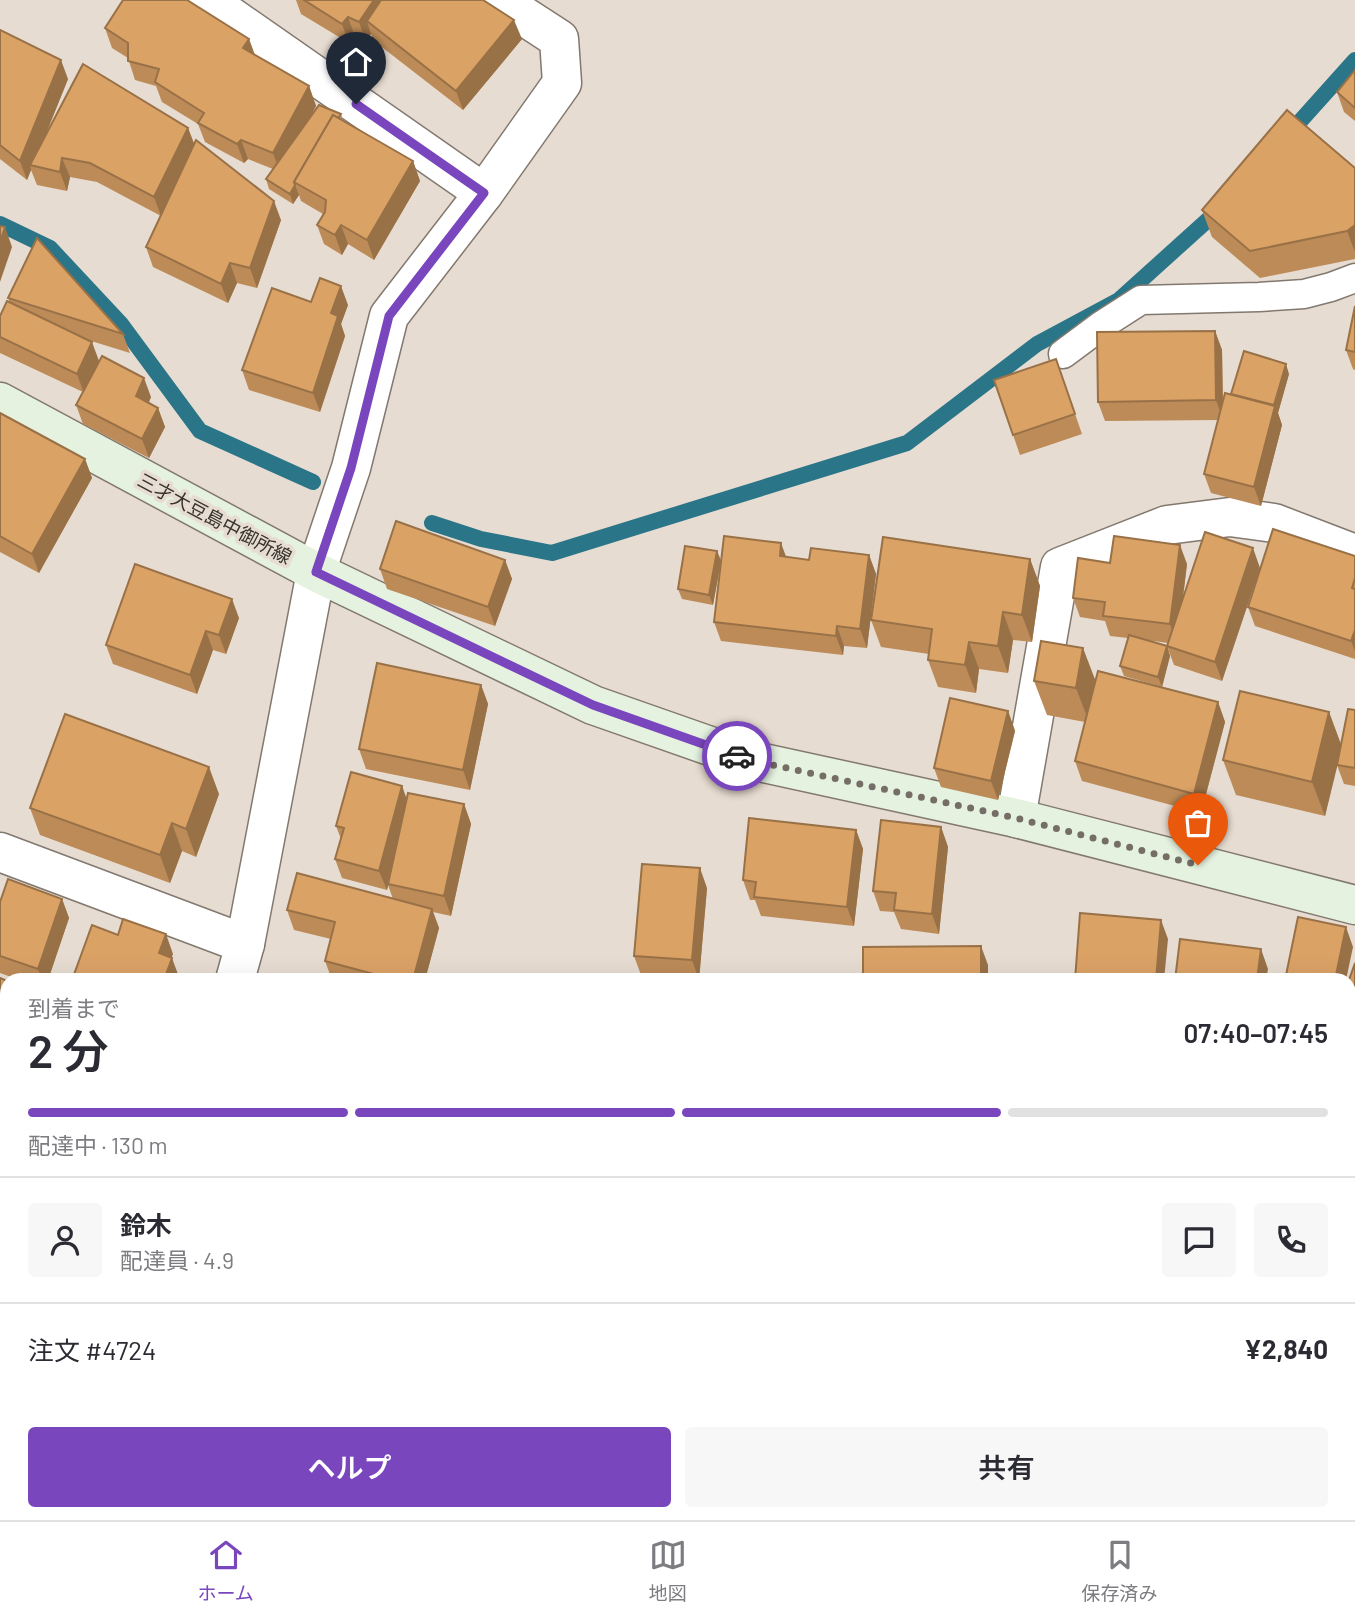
<!DOCTYPE html>
<html lang="ja">
<head>
<meta charset="utf-8">
<style>
	:root { --surface:#fff; --page:#f7f7f7; --text:#2b2b33; --muted:#7c7c81; --line:#e1e1e2; --accent:#7a46bd }
	body { margin:0; font-family:Barlow,"Noto Sans JP",sans-serif; background:var(--page); color:var(--text); height:100vh; display:flex; flex-direction:column; font-size:26px; white-space:nowrap }
	* { box-sizing:border-box; margin:0 }
	p { font-size:23px; color:var(--muted) }
	.icon { flex:none; width:38px; height:38px; fill:none; stroke:currentColor; stroke-width:2; stroke-linecap:round; stroke-linejoin:round }
	.map { position:relative; flex:1; overflow:hidden }
	.sheet { position:absolute; left:0px; top:973px; width:1356px; height:548px; display:flex; flex-direction:column; background:var(--surface); border-radius:21px 21px 0 0; box-shadow:0 7px 28px #0002 }
	.sheet>* { flex:none }
	.pin { position:absolute; display:grid; place-items:center; width:60px; height:60px; color:#fff; margin:-72px -30px; border-radius:50% 50% 50% 0; rotate:-45deg; box-shadow:0 0 7px #0007 }
	.pin .icon { rotate:45deg }
	.courier { position:absolute; display:grid; place-items:center; width:70px; height:70px; margin:-35px; border:5px solid #7a46bd; border-radius:50%; background:#fff; color:#222; box-shadow:0 2px 9px #0007 }
	.overview em { font-style:normal; font-weight:600 }
	.overview div { display:flex; flex-direction:column-reverse }
	.overview { display:flex; align-items:center; justify-content:space-between; height:119px; padding:0 28px }
	h1 { font-size:46px; font-weight:600; line-height:52px }
	.bar { display:grid; grid-template-columns:repeat(4,1fr); gap:10px 7px; align-content:center; height:84px; padding:0 28px }
	.bar i { height:9px; border-radius:5px; background:var(--line) }
	.bar .selected { background:var(--accent) }
	.bar p { grid-column:span 4 }
	.line { display:flex; align-items:center; gap:18px; padding:0 28px; border-top:2px solid var(--line) }
	.line div { flex:1 }
	.round { display:grid; place-items:center; flex:none; width:74px; height:74px; border-radius:7px; background:var(--page) }
	.button { display:flex; gap:14px; margin-top:auto; padding:14px 28px }
	.button a { flex:1; height:80px; border-radius:7px; background:var(--accent); color:#fff; font-size:28px; font-weight:600; line-height:80px; text-align:center }
	.button a+a { background:var(--page); color:var(--text) }
	.menu { display:flex; justify-content:space-around; align-items:center; height:98px; border-top:2px solid var(--line); background:var(--surface); font-size:19px; color:var(--muted) }
	.menu a { display:grid; justify-items:center; gap:4px }
	.menu .selected { color:var(--accent) }
	.map>svg:first-child { display:block }
	.lines { fill:none; stroke-linecap:round; stroke-linejoin:round }
	.stream { stroke:#2b7588; stroke-width:16 }
	.service-casing { stroke:#82786e; stroke-width:31 }
	.minor-casing { stroke:#82786e; stroke-width:41 }
	.secondary-casing { stroke:#82786e; stroke-width:41 }
	.service { stroke:#fff; stroke-width:28 }
	.minor { stroke:#fff; stroke-width:38 }
	.secondary { stroke:#e5f2e0; stroke-width:38 }
	.wall { fill:#bc8b58 }
	.shaded-wall { fill:#997147 }
	.building { fill:#dba266; stroke:#997147; stroke-width:2 }
	.done { stroke:#756e67; stroke-width:7; stroke-dasharray:0 12.6 }
	.route { stroke:#7a46bd; stroke-width:9 }
	.labels { text-anchor:middle; dominant-baseline:central; stroke-width:7; stroke-linejoin:round; paint-order:stroke }
	.street-label { font-size:19px; fill:#37332e; stroke:#e7dcd1 }
</style>
</head>
<body>
<div class="map">
<svg width="1355" height="1520" viewBox="0 0 1355 1520">
	<rect width="100%" height="100%" fill="#e7dcd1"/>
	<g class="lines">
		<g class="stream">
			<polyline points="1286,137 1355,60"/>
			<polyline points="0,224 50,248 121,324 200,431 313,482"/>
			<polyline points="432,523 481,539 552,553 907,443 1037,344 1119,300 1221,208"/>
		</g>
		<defs>
			<polyline id="service" points="1063,354 1102,325 1141,300 1259,297 1304,294 1331,287 1355,278"/>
			<g id="minor">
				<polyline points="207,0 484,193 389,316 351,468 316,572 245,944 235,980"/>
				<polyline points="484,193 562,83 559,39 499,0"/>
				<polyline points="1016,818 1060,567 1167,525 1230,517 1274,523 1355,554"/>
				<polyline points="0,852 245,944"/>
				<polyline points="0,1273 7,1276"/>
				<polyline points="1349,1422 1355,1422"/>
				<polyline points="89,1520 91,1514"/>
			</g>
			<polyline id="secondary" points="0,402 316,572 593,705 750,760 1016,818 1355,905"/>
		</defs>
		<use href="#service" class="service-casing"/>
		<use href="#minor" class="minor-casing"/>
		<use href="#secondary" class="secondary-casing"/>
		<use href="#service" class="service"/>
		<use href="#minor" class="minor"/>
		<use href="#secondary" class="secondary"/>
	</g>
	<g class="wall">
		<polygon points="296,0 483,0 522,39 463,110 374,41 371,34 366,41 355,37 349,43 301,14"/>
		<polygon points="105,28 249,39 255,55 309,86 316,106 309,120 341,114 343,121 413,161 420,181 374,260 348,244 342,255 324,244 317,225 323,214 301,201 299,195 293,204 269,189 266,179 273,169 248,159 244,163 205,142 198,124 162,102 156,86 135,80 128,58 112,48"/>
		<polygon points="0,30 68,79 45,136 188,128 194,143 281,220 257,288 237,283 228,303 153,267 146,247 161,216 97,182 70,177 67,191 37,185 31,170 27,180 0,159"/>
		<polygon points="1355,70 1355,121 1344,112 1337,92"/>
		<polygon points="1355,168 1355,259 1260,278 1212,237 1202,210"/>
		<polygon points="8,298 123,334 130,353 88,340 99,361 151,397 149,402 158,408 165,427 149,458 83,424 76,405 83,392 0,353 0,316 10,303"/>
		<polygon points="311,302 348,305 341,324 345,336 320,412 249,390 242,370"/>
		<polygon points="1215,331 1222,350 1223,402 1231,395 1289,374 1278,413 1282,425 1261,506 1211,493 1204,474 1218,420 1105,421 1098,402"/>
		<polygon points="1346,350 1355,352 1355,370 1353,369"/>
		<polygon points="1056,359 1082,434 1020,455 994,380"/>
		<polygon points="0,413 85,459 92,478 39,573 0,552"/>
		<polygon points="717,551 721,561 713,605 682,599 678,589"/>
		<polygon points="869,555 876,574 867,648 844,646 843,655 721,641 714,622 787,557 809,560"/>
		<polygon points="1355,556 1355,659 1255,626 1248,607"/>
		<polygon points="1030,559 1040,586 1032,642 1013,640 1008,673 979,669 976,693 938,687 928,660 929,654 881,647 871,620"/>
		<polygon points="505,560 512,579 495,626 387,589 380,569"/>
		<polygon points="1110,563 1187,564 1183,598 1260,568 1222,681 1174,665 1167,646 1168,643 1146,640 1167,646 1170,656 1162,687 1124,676 1120,666 1128,638 1110,636 1105,621 1080,617 1073,598"/>
		<polygon points="239,618 226,654 213,650 197,694 113,664 106,645"/>
		<polygon points="1034,681 1095,681 1218,702 1225,722 1201,813 1082,781 1075,761 1085,722 1047,715"/>
		<polygon points="481,685 488,704 470,790 366,769 359,749"/>
		<polygon points="1355,710 1355,786 1344,784 1337,765 1325,816 1236,795 1223,760 1329,712 1341,745"/>
		<polygon points="1008,711 1015,731 998,800 941,787 934,768"/>
		<polygon points="402,786 406,799 464,804 471,824 451,916 433,912 439,928 425,980 332,980 325,961 331,939 294,930 287,910 393,899 388,885 387,890 342,878 335,859 341,839 336,826"/>
		<polygon points="219,794 196,857 182,851 170,883 40,835 30,808"/>
		<polygon points="941,827 948,847 939,934 901,929 894,912 880,911 873,891"/>
		<polygon points="856,830 863,849 854,926 761,916 755,900 750,900 743,880"/>
		<polygon points="707,888 699,980 641,975 634,956"/>
		<polygon points="62,899 69,918 48,980 20,980 0,973 0,902"/>
		<polygon points="1355,963 1355,1038 1349,1037 1349,980"/>
		<polygon points="0,978 7,981 7,1076 0,1073"/>
		<polygon points="0,1094 7,1096 7,1207 0,1204"/>
		<polygon points="1349,1142 1355,1142 1355,1241 1349,1240"/>
	</g>
	<g class="shaded-wall">
		<polygon points="374,0 394,0 367,21 371,34 366,41 359,22"/>
		<polygon points="348,17 355,37 349,43 342,24"/>
		<polygon points="514,20 522,39 463,110 456,91"/>
		<polygon points="249,39 256,59 243,48"/>
		<polygon points="61,60 68,79 33,166 30,165 31,170 27,180 20,161"/>
		<polygon points="309,86 316,106 280,172 273,153"/>
		<polygon points="188,128 195,147 161,216 154,197"/>
		<polygon points="241,140 248,159 244,163 237,144"/>
		<polygon points="62,158 70,177 67,191 60,172"/>
		<polygon points="413,161 420,181 374,260 367,240"/>
		<polygon points="295,185 299,195 293,204 290,194"/>
		<polygon points="274,201 281,220 257,288 250,268"/>
		<polygon points="341,225 348,244 342,255 335,235"/>
		<polygon points="1355,225 1355,252 1347,231"/>
		<polygon points="5,227 12,247 0,282 0,242"/>
		<polygon points="230,263 237,283 228,303 221,284"/>
		<polygon points="341,286 348,305 341,324 345,336 320,412 313,393 331,313"/>
		<polygon points="1215,331 1222,350 1223,420 1216,400"/>
		<polygon points="92,342 99,361 84,393 77,374"/>
		<polygon points="1286,364 1289,374 1278,413 1282,425 1261,506 1254,487 1273,407"/>
		<polygon points="144,378 151,397 143,415 136,396"/>
		<polygon points="158,408 165,427 149,458 142,439"/>
		<polygon points="85,459 92,478 39,573 32,554"/>
		<polygon points="781,543 788,562 780,556"/>
		<polygon points="1180,545 1187,564 1177,644 1170,624"/>
		<polygon points="1253,548 1260,568 1222,681 1215,662"/>
		<polygon points="717,551 721,561 713,605 709,595"/>
		<polygon points="869,555 876,574 867,648 860,629"/>
		<polygon points="1030,559 1040,586 1032,642 1022,615"/>
		<polygon points="505,560 512,579 495,626 488,607"/>
		<polygon points="232,599 239,618 226,654 219,635"/>
		<polygon points="1003,612 1013,640 1008,673 998,646"/>
		<polygon points="837,626 844,646 843,655 836,636"/>
		<polygon points="1355,630 1355,651 1351,641"/>
		<polygon points="206,631 213,650 197,694 190,675"/>
		<polygon points="969,642 979,669 976,693 965,665"/>
		<polygon points="1167,646 1170,656 1162,687 1158,677"/>
		<polygon points="1083,648 1096,682 1089,722 1076,688"/>
		<polygon points="481,685 488,704 470,790 463,770"/>
		<polygon points="1218,702 1225,722 1201,813 1194,794"/>
		<polygon points="1008,711 1015,731 998,800 991,781"/>
		<polygon points="1329,712 1342,747 1325,816 1312,782"/>
		<polygon points="209,767 219,794 196,857 186,829"/>
		<polygon points="402,786 409,805 387,890 379,871"/>
		<polygon points="464,804 471,824 451,916 444,896"/>
		<polygon points="172,823 182,851 170,883 160,855"/>
		<polygon points="941,827 948,847 939,934 932,914"/>
		<polygon points="856,830 863,849 854,926 847,907"/>
		<polygon points="700,868 707,888 699,980 692,960"/>
		<polygon points="62,899 69,918 48,980 42,980 38,969"/>
		<polygon points="432,909 439,928 425,980 413,980"/>
		<polygon points="1161,920 1168,939 1164,980 1156,980"/>
		<polygon points="1346,927 1353,947 1346,980 1335,980"/>
		<polygon points="166,934 173,954 166,973 159,953"/>
		<polygon points="981,946 988,965 988,980 981,980"/>
		<polygon points="1261,949 1268,969 1266,980 1257,980"/>
		<polygon points="172,958 179,977 178,980 164,980"/>
		<polygon points="253,1514 262,1514 263,1520 253,1520"/>
		<rect x="332" y="1514" width="6" height="6"/>
		<rect x="733" y="1514" width="7" height="6"/>
		<rect x="820" y="1514" width="7" height="6"/>
		<polygon points="1276,1514 1279,1514 1281,1520 1275,1520"/>
	</g>
	<g class="building">
		<polygon points="123,0 187,0 249,39 243,48 309,86 273,153 241,140 237,144 198,123 204,113 155,82 159,69 128,61 128,43 105,28"/>
		<polygon points="304,0 374,0 359,22 348,17 342,24"/>
		<polygon points="381,0 483,0 514,20 456,91 367,21"/>
		<polygon points="0,30 61,60 20,161 0,145"/>
		<polygon points="83,64 188,128 154,197 90,163 62,158 60,172 30,165"/>
		<polygon points="1355,70 1355,108 1337,92"/>
		<polygon points="319,105 341,114 338,118 333,115 294,182 295,185 290,194 266,179"/>
		<polygon points="1287,110 1355,168 1355,225 1347,231 1250,251 1202,210"/>
		<polygon points="333,115 413,161 367,240 341,225 335,235 317,225 325,212 326,200 294,182"/>
		<polygon points="196,140 274,201 250,268 230,263 221,284 146,247"/>
		<polygon points="0,226 5,227 0,242"/>
		<polygon points="37,238 123,334 8,298"/>
		<polygon points="320,278 341,286 331,313 338,316 313,393 242,370 272,288 311,302"/>
		<polygon points="7,301 92,342 77,374 0,337 0,316"/>
		<polygon points="1355,306 1355,352 1346,350"/>
		<polygon points="1215,331 1216,400 1098,402 1097,332"/>
		<polygon points="1244,351 1286,364 1274,405 1231,394"/>
		<polygon points="102,356 144,378 136,396 158,408 142,439 76,405"/>
		<polygon points="1056,359 1075,414 1013,435 994,380"/>
		<polygon points="1225,393 1275,406 1254,487 1204,474"/>
		<polygon points="0,413 85,459 32,554 0,536"/>
		<polygon points="396,521 505,560 488,607 380,569"/>
		<polygon points="1273,529 1355,556 1355,578 1352,588 1355,589 1355,630 1351,641 1248,607"/>
		<polygon points="1205,532 1253,548 1215,662 1167,646"/>
		<polygon points="724,536 781,543 780,556 809,560 811,548 869,555 860,629 837,626 836,636 714,622"/>
		<polygon points="1114,536 1180,545 1170,624 1103,616 1105,602 1073,598 1078,558 1110,563"/>
		<polygon points="883,537 1030,559 1022,615 1003,612 998,646 969,642 965,665 928,660 932,629 871,620"/>
		<polygon points="685,546 717,551 709,595 678,589"/>
		<polygon points="135,564 232,599 219,635 206,631 190,675 106,645"/>
		<polygon points="1129,635 1167,646 1158,677 1120,666"/>
		<polygon points="1041,641 1083,648 1076,688 1034,681"/>
		<polygon points="377,663 481,685 463,770 359,749"/>
		<polygon points="1098,671 1218,702 1194,794 1075,761"/>
		<polygon points="1240,691 1329,712 1312,782 1223,760"/>
		<polygon points="950,698 1008,711 991,781 934,768"/>
		<polygon points="1348,709 1355,710 1355,768 1337,765"/>
		<polygon points="65,714 209,767 186,829 172,823 160,855 30,808"/>
		<polygon points="351,772 402,786 379,871 335,859 344,828 336,826"/>
		<polygon points="408,793 464,804 444,896 388,884"/>
		<polygon points="749,818 856,830 847,907 754,897 756,882 743,880"/>
		<polygon points="881,820 941,827 932,914 894,910 896,893 873,891"/>
		<polygon points="642,864 700,868 692,960 634,956"/>
		<polygon points="297,873 432,909 413,980 396,980 325,961 335,922 287,910"/>
		<polygon points="8,879 62,899 38,969 0,956 0,902"/>
		<polygon points="1080,913 1161,920 1156,980 1075,980"/>
		<polygon points="1298,917 1346,927 1335,980 1285,980"/>
		<polygon points="123,919 166,934 159,953 172,958 164,980 72,980 92,925 118,935"/>
		<polygon points="1180,939 1261,949 1257,980 1175,980"/>
		<polygon points="981,946 981,980 863,980 863,947"/>
		<polygon points="1355,963 1355,1021 1349,1020 1349,980"/>
		<polygon points="0,978 7,981 7,1059 0,1057"/>
		<polygon points="0,1094 7,1096 7,1190 0,1187"/>
		<polygon points="1349,1142 1355,1142 1355,1214 1349,1213"/>
		<polygon points="1349,1495 1355,1495 1354,1520 1289,1520 1289,1514 1349,1514"/>
		<rect x="107" y="1514" width="146" height="6"/>
		<polygon points="259,1514 332,1514 332,1520 260,1520"/>
		<rect x="652" y="1514" width="81" height="6"/>
		<rect x="739" y="1514" width="81" height="6"/>
		<rect x="1124" y="1514" width="71" height="6"/>
		<polygon points="1208,1514 1276,1514 1275,1520 1208,1520"/>
	</g>
	<g class="lines">
		<polyline class="done" points="737,756 750,760 1016,818 1198,865"/>
		<polyline class="route" points="356,104 484,193 389,316 351,468 316,572 593,705 737,756"/>
	</g>
	<g class="labels">
		<g class="street-label">
			<text transform="translate(215 518) rotate(28)">三才大豆島中御所線</text>
		</g>
	</g>
</svg>
<div class="pin" style="left:1198px;top:865px;background:#ea580c"><svg class="icon" aria-label="bag" viewBox="0 0 24 24"><path d="M5 8h14l-1 12H6zM9 8a3 3 0 0 1 6 0"/></svg></div>
<div class="pin" style="left:356px;top:104px;background:#1f2937"><svg class="icon" aria-label="home" viewBox="0 0 24 24"><path d="M3 11l9-7 9 7M6 9v11h12V9"/></svg></div>
<div class="courier" style="left:737px;top:756px"><svg class="icon" aria-label="car" viewBox="0 0 24 24"><path d="M5 17H2v-5l4-1 3-4h7l3 4 3 1v5h-3M9 17h6M6 11h13"/><circle cx="7" cy="17" r="2"/><circle cx="17" cy="17" r="2"/></svg></div>
<section class="sheet">
<div class="overview"><div><h1>2 分</h1><p>到着まで</p></div><em>07:40–07:45</em></div>
<div class="bar"><i class="selected"></i><i class="selected"></i><i class="selected"></i><i></i><p>配達中 · 130 m</p></div>
<div class="line" style="height:126px"><a class="round"><svg class="icon" aria-label="person" viewBox="0 0 24 24"><circle cx="12" cy="8" r="4"/><path d="M4 21q1-7 8-7t8 7"/></svg></a><div><b>鈴木</b><p>配達員 · 4.9</p></div><a class="round"><svg class="icon" aria-label="chat" viewBox="0 0 24 24"><path d="M4 5h16v11H9l-5 4z"/></svg></a><a class="round"><svg class="icon" aria-label="phone" viewBox="0 0 24 24"><path d="M5 4h4l2 5-3 2q2 4 5 5l2-3 5 2v4C11 20 4 13 5 4z"/></svg></a></div>
<div class="line" style="height:91px"><div>注文 #4724</div><b>¥2,840</b></div>
<div class="button"><a>ヘルプ</a><a>共有</a></div>
</section>
</div>
<nav class="menu">
<a class="selected"><svg class="icon" aria-label="home" viewBox="0 0 24 24"><path d="M3 11l9-7 9 7M6 9v11h12V9"/></svg>ホーム</a>
<a><svg class="icon" aria-label="map" viewBox="0 0 24 24"><path d="M3 6l6-2 6 2 6-2v14l-6 2-6-2-6 2zM9 4v14M15 6v14"/></svg>地図</a>
<a><svg class="icon" aria-label="saved" viewBox="0 0 24 24"><path d="M7 4h10v16l-5-4-5 4z"/></svg>保存済み</a>
</nav>
</body>
</html>
